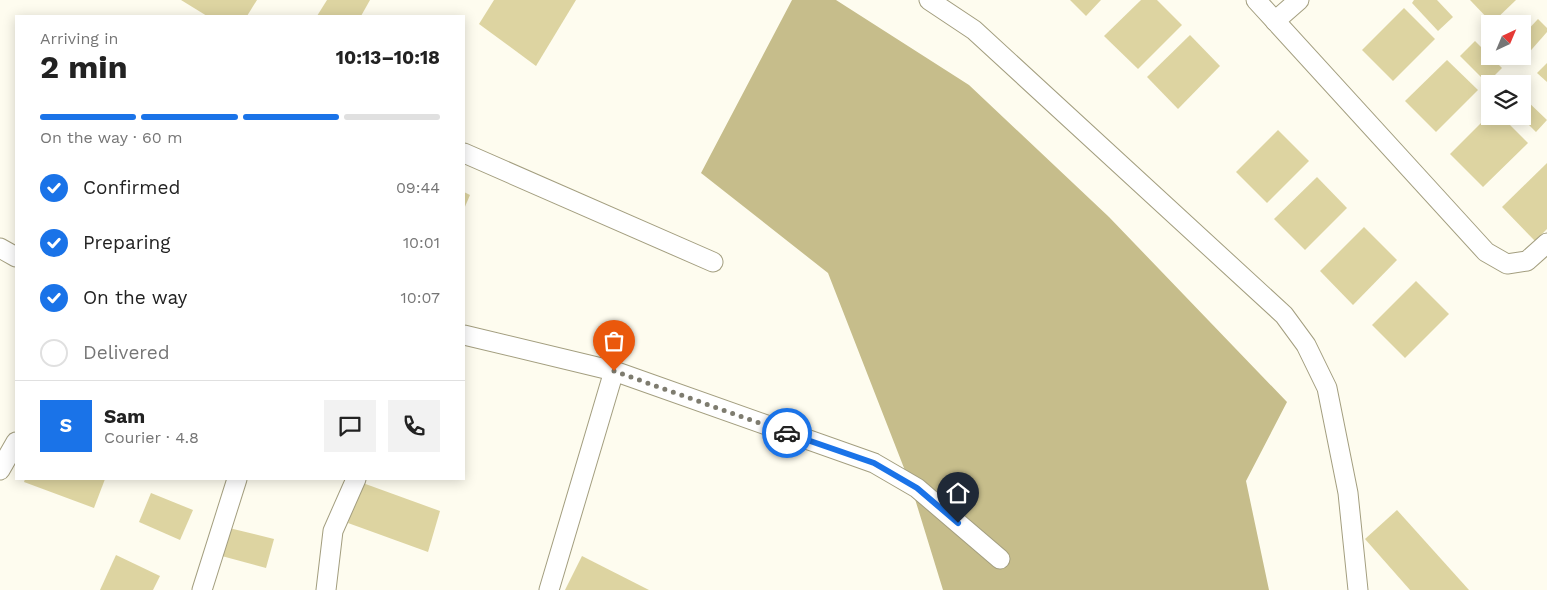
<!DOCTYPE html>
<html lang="en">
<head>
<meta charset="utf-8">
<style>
	:root { --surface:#fff; --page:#f2f2f2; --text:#222; --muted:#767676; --line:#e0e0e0; --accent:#1a73e8 }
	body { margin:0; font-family:"Work Sans",sans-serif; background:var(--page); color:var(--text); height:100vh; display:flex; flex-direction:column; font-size:19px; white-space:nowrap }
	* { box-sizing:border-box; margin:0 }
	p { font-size:16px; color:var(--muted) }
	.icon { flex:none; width:28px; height:28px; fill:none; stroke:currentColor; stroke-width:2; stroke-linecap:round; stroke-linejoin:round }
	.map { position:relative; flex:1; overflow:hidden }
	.panel { position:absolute; left:15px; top:15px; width:450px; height:465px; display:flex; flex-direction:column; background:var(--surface); border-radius:0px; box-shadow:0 2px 12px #0003 }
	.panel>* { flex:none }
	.needle { width:32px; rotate:44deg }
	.controls { position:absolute; left:1481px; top:15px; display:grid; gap:10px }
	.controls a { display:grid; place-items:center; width:50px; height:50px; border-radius:0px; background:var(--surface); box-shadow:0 2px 12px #0003; font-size:25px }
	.pin { position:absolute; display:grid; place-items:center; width:42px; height:42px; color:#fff; margin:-51px -21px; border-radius:50% 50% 50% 0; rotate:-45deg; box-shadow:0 0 5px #0007 }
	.pin .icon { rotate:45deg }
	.courier { position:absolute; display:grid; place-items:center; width:50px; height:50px; margin:-25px; border:4px solid #1a73e8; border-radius:50%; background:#fff; color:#222; box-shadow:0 1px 6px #0007 }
	.summary em { font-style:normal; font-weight:700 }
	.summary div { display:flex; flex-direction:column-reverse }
	.summary { display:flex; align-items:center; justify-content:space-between; height:85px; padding:0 25px }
	h1 { font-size:32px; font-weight:700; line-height:38px }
	.bar { display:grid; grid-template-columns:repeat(4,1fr); gap:8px 5px; align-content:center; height:60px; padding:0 25px }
	.bar i { height:6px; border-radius:4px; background:var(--line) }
	.bar .on { background:var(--accent) }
	.bar p { grid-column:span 4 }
	.line { display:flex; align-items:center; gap:12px; padding:0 25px; border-top:1px solid var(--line) }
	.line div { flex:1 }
	.round { display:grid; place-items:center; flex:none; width:52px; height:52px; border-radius:0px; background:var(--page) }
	ol { padding:0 25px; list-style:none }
	li { display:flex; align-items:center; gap:15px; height:55px }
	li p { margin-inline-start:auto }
	li .icon { padding:5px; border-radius:50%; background:var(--accent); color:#fff; stroke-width:4 }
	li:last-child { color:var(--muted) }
	li i { width:28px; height:28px; border:2px solid var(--line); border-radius:50% }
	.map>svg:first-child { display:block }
	.forest { fill:#c6bd8b }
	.building { fill:#ddd4a1 }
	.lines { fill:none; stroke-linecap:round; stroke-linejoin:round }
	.street-casing { stroke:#a39e7f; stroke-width:21 }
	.street { stroke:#fff; stroke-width:19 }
	.done { stroke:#7e7c6f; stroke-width:5; stroke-dasharray:0 9 }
	.route { stroke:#1a73e8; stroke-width:6 }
</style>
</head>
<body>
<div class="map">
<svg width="1547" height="590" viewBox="0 0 1547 590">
	<rect width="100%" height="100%" fill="#fefcef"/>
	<polygon class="forest" points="792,0 836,0 969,85 1109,217 1287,402 1246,481 1269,590 943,590 911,486 828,273 701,173"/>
	<g class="building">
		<polygon points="181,0 257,0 247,16 207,16"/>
		<polygon points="327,0 370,0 361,16 317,16"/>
		<polygon points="494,0 576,0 536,66 479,24"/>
		<polygon points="1070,0 1101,0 1086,16"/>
		<polygon points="1141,0 1157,0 1182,25 1138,69 1104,36"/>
		<polygon points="1414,0 1437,0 1453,17 1438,31 1412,3"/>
		<polygon points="1470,0 1516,0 1492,23"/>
		<polygon points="1404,8 1435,39 1393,81 1362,50"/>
		<polygon points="1538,19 1547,28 1547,32 1525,57 1522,55 1522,36"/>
		<polygon points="1190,35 1220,66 1178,109 1147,77"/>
		<polygon points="1475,41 1502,68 1487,83 1460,56"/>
		<polygon points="1447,60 1478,90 1436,132 1405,101"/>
		<polygon points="1547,63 1547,82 1537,73"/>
		<polygon points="1522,96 1547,120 1536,132 1520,116 1522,116"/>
		<polygon points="1490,114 1490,116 1501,116 1528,143 1483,187 1450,154"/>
		<polygon points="1278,130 1309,161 1267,203 1236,172"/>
		<polygon points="1547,163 1547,229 1535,241 1502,207"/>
		<polygon points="1317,177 1347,208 1305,250 1274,219"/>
		<polygon points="464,192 470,195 464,209"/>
		<polygon points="1364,227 1397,260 1353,305 1320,271"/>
		<polygon points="1416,281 1449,314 1405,358 1372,325"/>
		<polygon points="25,479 105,479 94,508 24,482"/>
		<polygon points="360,482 440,511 428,552 348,523"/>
		<polygon points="151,493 193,510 180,540 139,522"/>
		<polygon points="1397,510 1469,590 1410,590 1365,539"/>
		<polygon points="225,527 274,539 266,568 218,555"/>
		<polygon points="116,555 160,576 153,590 100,590"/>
		<polygon points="582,556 649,590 565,590"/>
	</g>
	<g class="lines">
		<defs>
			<g id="street">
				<polyline points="929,0 974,30 1284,315 1306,345 1327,388 1348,493 1358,590"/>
				<polyline points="1256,0 1486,252 1507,264 1527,261 1547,243"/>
				<polyline points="1275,21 1299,0"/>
				<polyline points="464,153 713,262"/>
				<polyline points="0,248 16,257"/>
				<polyline points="464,335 614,371 874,463 917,488 1000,559"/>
				<polyline points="0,470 16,442"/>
				<polyline points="202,590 237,479"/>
				<polyline points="326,590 333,531 356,479"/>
				<polyline points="549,590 614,371"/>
			</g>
		</defs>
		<use href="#street" class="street-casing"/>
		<use href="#street" class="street"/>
	</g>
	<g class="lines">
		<polyline class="done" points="614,371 787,433"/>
		<polyline class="route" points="787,433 874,463 917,488 958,523"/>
	</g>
</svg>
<div class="controls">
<a><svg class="needle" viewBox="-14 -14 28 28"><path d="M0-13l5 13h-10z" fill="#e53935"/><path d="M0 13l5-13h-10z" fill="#767676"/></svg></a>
<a><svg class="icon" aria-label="layers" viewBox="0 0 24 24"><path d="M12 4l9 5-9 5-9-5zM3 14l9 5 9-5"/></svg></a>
</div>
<div class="pin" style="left:614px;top:371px;background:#ea580c"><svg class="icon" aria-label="bag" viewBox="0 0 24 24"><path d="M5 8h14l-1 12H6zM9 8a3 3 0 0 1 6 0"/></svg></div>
<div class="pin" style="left:958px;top:523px;background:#1f2937"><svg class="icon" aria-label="home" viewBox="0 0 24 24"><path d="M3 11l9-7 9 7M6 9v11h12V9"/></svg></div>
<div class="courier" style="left:787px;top:433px"><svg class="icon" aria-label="car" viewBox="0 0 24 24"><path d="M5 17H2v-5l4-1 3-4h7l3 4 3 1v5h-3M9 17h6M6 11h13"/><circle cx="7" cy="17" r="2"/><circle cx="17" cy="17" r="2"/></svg></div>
<section class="panel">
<div class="summary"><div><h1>2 min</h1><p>Arriving in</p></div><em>10:13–10:18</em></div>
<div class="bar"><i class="on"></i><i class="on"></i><i class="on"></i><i></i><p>On the way · 60 m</p></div>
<ol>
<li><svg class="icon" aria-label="check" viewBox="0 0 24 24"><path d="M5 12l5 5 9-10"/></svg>Confirmed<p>09:44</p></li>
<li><svg class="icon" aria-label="check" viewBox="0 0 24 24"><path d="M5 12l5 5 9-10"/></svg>Preparing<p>10:01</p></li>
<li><svg class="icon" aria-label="check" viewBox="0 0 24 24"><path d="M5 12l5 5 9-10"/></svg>On the way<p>10:07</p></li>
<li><i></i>Delivered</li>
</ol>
<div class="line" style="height:90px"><b class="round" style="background:var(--accent);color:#fff">S</b><div><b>Sam</b><p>Courier · 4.8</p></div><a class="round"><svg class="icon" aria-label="chat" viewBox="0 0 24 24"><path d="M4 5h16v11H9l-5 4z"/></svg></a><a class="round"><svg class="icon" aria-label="phone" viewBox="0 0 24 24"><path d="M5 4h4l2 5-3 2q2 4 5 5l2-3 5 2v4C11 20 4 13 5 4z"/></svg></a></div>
</section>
</div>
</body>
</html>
